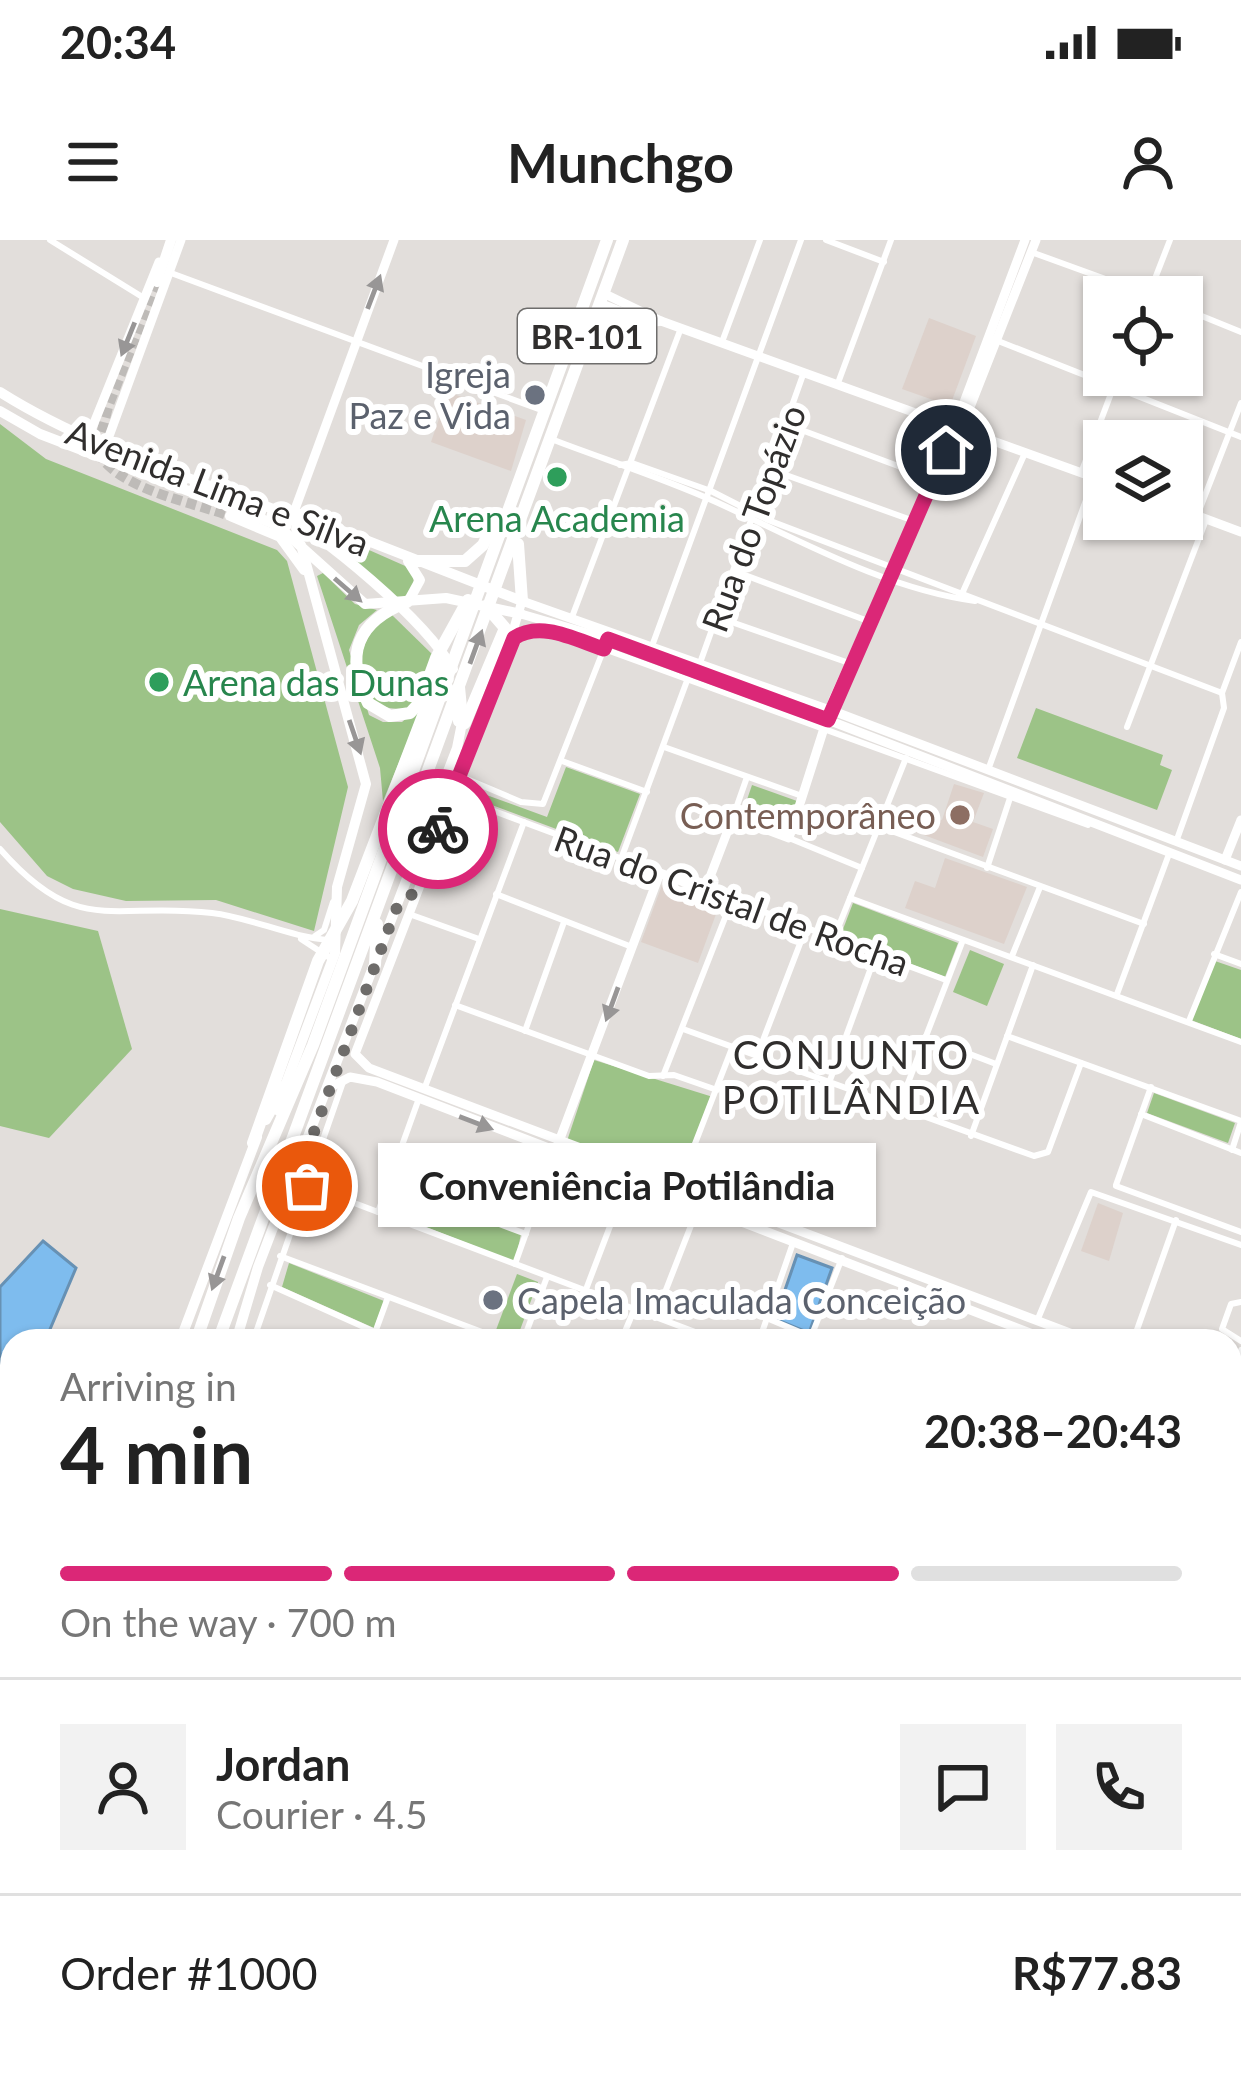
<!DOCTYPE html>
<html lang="en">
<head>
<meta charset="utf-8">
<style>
	:root { --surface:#fff; --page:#f2f2f2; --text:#222; --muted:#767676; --line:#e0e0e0; --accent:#db2777 }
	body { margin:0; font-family:Lato,sans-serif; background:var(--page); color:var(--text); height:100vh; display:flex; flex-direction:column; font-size:45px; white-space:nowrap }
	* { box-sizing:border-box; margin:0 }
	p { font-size:39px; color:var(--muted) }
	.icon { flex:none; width:66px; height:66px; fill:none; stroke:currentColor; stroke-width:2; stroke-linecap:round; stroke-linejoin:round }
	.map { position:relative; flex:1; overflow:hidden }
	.side { position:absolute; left:0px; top:1089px; width:1242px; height:744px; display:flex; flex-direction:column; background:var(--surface); border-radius:36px 36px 0 0; box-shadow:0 3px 9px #0004 }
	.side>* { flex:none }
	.tools { position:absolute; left:1083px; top:36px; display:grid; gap:24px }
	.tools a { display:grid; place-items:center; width:120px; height:120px; border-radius:0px; background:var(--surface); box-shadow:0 3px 9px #0004; font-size:60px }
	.pin { position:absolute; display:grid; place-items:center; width:102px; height:102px; color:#fff; margin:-51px; border:6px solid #fff; border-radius:50%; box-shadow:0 3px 12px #0007 }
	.courier { position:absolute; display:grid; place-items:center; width:120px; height:120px; margin:-60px; border:9px solid #db2777; border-radius:50%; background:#fff; color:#222; box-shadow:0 3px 15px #0007 }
	.bubble { position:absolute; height:84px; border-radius:0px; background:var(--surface); box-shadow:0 3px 9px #0004; font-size:39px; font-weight:700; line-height:84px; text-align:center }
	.headline em { font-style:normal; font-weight:700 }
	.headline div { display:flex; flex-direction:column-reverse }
	.headline { display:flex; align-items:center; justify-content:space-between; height:204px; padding:0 60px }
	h1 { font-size:78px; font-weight:700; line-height:90px }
	.bar { display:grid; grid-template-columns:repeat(4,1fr); gap:18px 12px; align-content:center; height:144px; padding:0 60px }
	.bar i { height:15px; border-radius:9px; background:var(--line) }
	.bar .on { background:var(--accent) }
	.bar p { grid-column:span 4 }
	.line { display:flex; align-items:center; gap:30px; padding:0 60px; border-top:3px solid var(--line) }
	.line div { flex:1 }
	.round { display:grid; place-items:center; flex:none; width:126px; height:126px; border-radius:0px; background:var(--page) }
	.status { display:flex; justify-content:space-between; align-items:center; height:84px; padding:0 60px; background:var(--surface); direction:ltr }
	.status svg { height:33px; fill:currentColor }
	header { display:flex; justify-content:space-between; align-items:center; height:156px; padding:0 60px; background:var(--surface); font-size:54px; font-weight:700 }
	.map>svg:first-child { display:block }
	.built { fill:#ddd1cb }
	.green { fill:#9cc387 }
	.forest { fill:#83ab6e }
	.water { fill:#7ebcee; stroke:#6791b4; stroke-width:3 }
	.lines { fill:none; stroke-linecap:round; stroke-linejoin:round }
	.primary-tunnel { stroke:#bebbb8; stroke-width:10; stroke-dasharray:10 5; stroke-linecap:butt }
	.street { stroke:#fff; stroke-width:6 }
	.secondary { stroke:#fff; stroke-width:9 }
	.primary { stroke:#fff; stroke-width:10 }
	.highway { stroke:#fff; stroke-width:12 }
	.oneway { fill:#989696 }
	.done { stroke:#6e6c6a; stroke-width:12; stroke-dasharray:0 21.6 }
	.route { stroke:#db2777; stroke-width:15 }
	.worship-dot { fill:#6b7280; stroke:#fff; stroke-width:4.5 }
	.leisure-dot { fill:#2e9e5b; stroke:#fff; stroke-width:4.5 }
	.education-dot { fill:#8d6e63; stroke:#fff; stroke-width:4.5 }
	.labels { text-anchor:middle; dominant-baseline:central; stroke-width:12; stroke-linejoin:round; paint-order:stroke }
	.shield { fill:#fff; stroke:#6e6d6c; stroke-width:3 }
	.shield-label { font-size:33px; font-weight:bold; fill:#302e2d }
	.worship-label { font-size:36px; fill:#5b616d; stroke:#fff; text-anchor:end }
	.street-label { font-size:36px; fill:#302e2d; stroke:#fff }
	.leisure-label { font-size:36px; fill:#27864d; stroke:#fff }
	.education-label { font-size:36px; fill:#785e54; stroke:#fff; text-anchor:end }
	.neighbourhood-label { font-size:39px; letter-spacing:3px; fill:#302e2d; stroke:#fff }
</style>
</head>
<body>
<div class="status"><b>20:34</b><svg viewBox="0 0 49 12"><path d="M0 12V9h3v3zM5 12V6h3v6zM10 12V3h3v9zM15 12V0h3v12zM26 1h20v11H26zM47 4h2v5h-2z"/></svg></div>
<header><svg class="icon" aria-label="menu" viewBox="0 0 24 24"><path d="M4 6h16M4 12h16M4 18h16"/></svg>Munchgo<svg class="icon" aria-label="person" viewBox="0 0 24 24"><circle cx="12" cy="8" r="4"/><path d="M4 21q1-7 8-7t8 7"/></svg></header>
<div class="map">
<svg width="1241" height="1833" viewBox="0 0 1241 1833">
	<rect width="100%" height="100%" fill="#e2dedb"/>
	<g class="built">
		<polygon points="929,78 976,96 950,166 902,149"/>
		<polygon points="448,152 526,180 511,231 431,202"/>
		<polygon points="954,544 984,553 973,582 993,589 983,617 905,588 911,570 942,580"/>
		<polygon points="945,618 1027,647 1004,704 905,668 915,641 935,648"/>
		<polygon points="662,645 719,666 698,723 641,702"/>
		<polygon points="1098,963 1123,973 1109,1021 1081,1011"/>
		<polygon points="1230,1178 1241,1181 1241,1588 1230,1582"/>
		<polygon points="314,1821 1178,1821 1215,1833 316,1833"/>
	</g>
	<g class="green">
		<polygon points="0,184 46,219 277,310 287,321 348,547 314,691 216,660 126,661 73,649 47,636 0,582"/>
		<polygon points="317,287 412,329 415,352 397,359"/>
		<polygon points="323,333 355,364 377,370 359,385 349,410 369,475 383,482 402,482 423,464 383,561 380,528 317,336"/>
		<path d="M392,375L434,416L411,467C352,482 343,399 392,375Z"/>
		<polygon points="1036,468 1163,515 1160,525 1172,530 1157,570 1017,518"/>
		<polygon points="566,527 640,554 618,612 465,555 467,548 547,577"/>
		<polygon points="752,545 797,561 786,593 741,577"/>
		<polygon points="853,663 958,703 945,737 840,697"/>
		<polygon points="0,669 98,691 132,809 49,898 0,886"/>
		<polygon points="970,710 1004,724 987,766 953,752"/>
		<polygon points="1215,721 1241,730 1241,799 1191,780"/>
		<polygon points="594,820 713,857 675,942 567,901"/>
		<polygon points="1154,853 1235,883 1228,903 1147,873"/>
		<polygon points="391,950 521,994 515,1022 383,970"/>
		<polygon points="289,1023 384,1061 374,1088 282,1047"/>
		<polygon points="517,1034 538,1042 517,1098 496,1090"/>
	</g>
	<polygon class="forest" points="1230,1481 1241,1494 1241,1833 1217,1833 1182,1821 1230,1821"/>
	<g class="water">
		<polygon points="43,1001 76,1028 45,1101 12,1101 12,1166 0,1175 0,1047"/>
		<polygon points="797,1015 832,1028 809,1093 775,1079"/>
	</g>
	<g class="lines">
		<path class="primary-tunnel" d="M157,42L108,167L97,210C115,249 192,262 230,276"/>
		<g class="street">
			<polyline points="50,0 144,58"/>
			<polyline points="826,0 884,22"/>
			<polyline points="1031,12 1155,57"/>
			<polyline points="171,33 544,171"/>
			<polyline points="1149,54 1170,0"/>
			<polyline points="1182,68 1241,92"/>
			<polyline points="993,99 1241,197"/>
			<polyline points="722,102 760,0"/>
			<polyline points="838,143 891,0"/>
			<polyline points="788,185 933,239"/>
			<path d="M551,199C606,220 663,238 716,262C797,299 885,349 975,361"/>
			<polyline points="620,225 632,223 711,251 768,280 1222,453"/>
			<polyline points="772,230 914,281"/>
			<polyline points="1081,233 1118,135"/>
			<polyline points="1197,276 1241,163"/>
			<polyline points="734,331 868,381"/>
			<polyline points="961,356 1025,213"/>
			<polyline points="572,377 681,88"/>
			<polyline points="717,377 849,423"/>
			<polyline points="514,398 539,390 604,409 1088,585"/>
			<polyline points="652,406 801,0"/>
			<polyline points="700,423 804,132"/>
			<polyline points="1127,487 1206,280"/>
			<polyline points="664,507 802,556"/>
			<polyline points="562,521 647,552"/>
			<polyline points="988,530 1094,238"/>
			<polyline points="462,537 521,562 543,564 605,406"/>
			<polyline points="454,556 660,633"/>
			<polyline points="733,577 747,537"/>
			<polyline points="878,586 1144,684"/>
			<polyline points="789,598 862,628"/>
			<polyline points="1176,602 1224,468 1222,453 1241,402"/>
			<path d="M0,609C79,699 112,661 212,673C253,678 289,697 330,700"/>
			<polyline points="621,619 688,438"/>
			<polyline points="987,628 1010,558"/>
			<polyline points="705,650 946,740"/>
			<polyline points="496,654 632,707"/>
			<polyline points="850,658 1241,802"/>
			<polyline points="409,674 479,699"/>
			<polyline points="315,696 324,690 333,662"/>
			<polyline points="834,698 906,518"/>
			<polyline points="301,699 333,720"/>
			<polyline points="1214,714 1241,724"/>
			<polyline points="1012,716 1040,647"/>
			<polyline points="1117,754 1169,614"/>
			<polyline points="455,765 649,836 674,835 717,850"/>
			<polyline points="1189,781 1241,652"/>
			<polyline points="683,789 1034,916 1048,912 1081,823"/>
			<polyline points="525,791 564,682"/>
			<polyline points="1007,796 1241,881"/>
			<polyline points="925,797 996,824"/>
			<polyline points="757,816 806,688"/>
			<polyline points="663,836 732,660"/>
			<polyline points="829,843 876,714"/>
			<polyline points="425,847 524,582"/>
			<polyline points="898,869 963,700"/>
			<polyline points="1141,874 1241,913"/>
			<polyline points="971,896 1033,725"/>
			<polyline points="1232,910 1241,882"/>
			<polyline points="296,941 719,1101"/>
			<polyline points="389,942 526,994"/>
			<polyline points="679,945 732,808"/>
			<polyline points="1116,945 1151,847"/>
			<polyline points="1116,946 1241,992"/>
			<polyline points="378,972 418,861"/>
			<polyline points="280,1016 506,1101"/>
			<polyline points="515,1024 555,912"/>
			<polyline points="270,1045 375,1092"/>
			<polyline points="585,1052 628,939"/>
			<polyline points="1241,1062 1231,1064 1222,1089 1241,1101"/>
			<polyline points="655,1078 699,965"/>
			<polyline points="769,1079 821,1101"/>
			<polyline points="1037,1081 1091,952 1241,1005"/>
			<polyline points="811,1097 842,1018"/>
			<polyline points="253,1101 343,842"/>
			<polyline points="372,1101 388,1057"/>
			<polyline points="523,1101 547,1037"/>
			<polyline points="621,1101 634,1070"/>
			<polyline points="759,1101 793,1003"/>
			<polyline points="1133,1101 1176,980"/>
			<polyline points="1230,1139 1241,1110"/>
			<polyline points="0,1484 12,1482"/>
			<polyline points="0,1571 12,1569"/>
			<polyline points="0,1663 12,1662"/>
			<polyline points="0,1752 12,1751"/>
			<polyline points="67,1833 146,1821"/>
		</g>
		<g class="secondary">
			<polyline points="603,53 661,81 1104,241"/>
			<polyline points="599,63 650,83 661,81"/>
			<polyline points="961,190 1036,0"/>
			<polyline points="88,198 159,22"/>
			<polyline points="113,208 108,199 181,0"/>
			<polyline points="1182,270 1241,292"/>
			<polyline points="294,272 394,0"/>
			<polyline points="521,374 608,399 828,480 1241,640"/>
			<polyline points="1225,620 1241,580"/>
			<polyline points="329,848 350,837 377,842 1051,1101"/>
			<polyline points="555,912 660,633 705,650 733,577 789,598 833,460 946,210 1025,0"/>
			<polyline points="1091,1101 369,828 355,814 495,451 522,361 841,474 1241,626"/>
			<polyline points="1230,1153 1241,1157"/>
			<polyline points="1230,1169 1241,1173"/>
			<polyline points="0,1343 12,1348"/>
			<polyline points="0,1446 12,1451"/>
			<polyline points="334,1821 337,1833"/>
			<polyline points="348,1821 351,1833"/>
		</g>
		<g class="primary">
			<polyline points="157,42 171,0"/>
			<path d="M0,152C84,205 180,234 273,269L294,272L522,361"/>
			<polyline points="0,171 40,194 277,285 365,364 446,358 521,374"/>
			<path d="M273,269C325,296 424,379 453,429"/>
			<polyline points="230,276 280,297 304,330"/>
			<polyline points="408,321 420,340 409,360"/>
			<polyline points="266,880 285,846 335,713 337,647 366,544 301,305"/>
			<polyline points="180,1101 257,897"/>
			<polyline points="236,1101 258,1027 457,508 463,478 460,447"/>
			<polyline points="231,1821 236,1833"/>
			<polyline points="288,1821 291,1833"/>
			<polyline points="304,1821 306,1833"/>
		</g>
		<g class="highway">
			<polyline points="518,304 522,361"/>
			<polyline points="411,321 465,321 483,305 494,282"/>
			<path d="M407,362C357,382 344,414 368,463L390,476L410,473L420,462L436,418L468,360"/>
			<polyline points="455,457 459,481 465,483 505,388 486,366"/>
			<polyline points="375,725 377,684"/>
			<polyline points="279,870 285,846"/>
			<polyline points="253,903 318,721 352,661 442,426"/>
			<polyline points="196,1101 239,978 313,805 607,0"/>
			<polyline points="218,1101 623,0"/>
			<polyline points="258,1821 262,1833"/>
			<polyline points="276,1821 280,1833"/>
		</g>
	</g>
	<defs><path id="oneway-solid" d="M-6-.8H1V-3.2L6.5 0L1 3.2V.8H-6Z" transform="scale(3)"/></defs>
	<g class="oneway">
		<use href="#oneway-solid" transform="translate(374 52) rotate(-69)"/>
		<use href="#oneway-solid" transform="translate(128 99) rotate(112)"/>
		<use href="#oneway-solid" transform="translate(348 350) rotate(41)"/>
		<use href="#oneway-solid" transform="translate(476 407) rotate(-70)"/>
		<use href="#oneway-solid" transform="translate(355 497) rotate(71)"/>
		<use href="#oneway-solid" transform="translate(612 764) rotate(110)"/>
		<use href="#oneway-solid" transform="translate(476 883) rotate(21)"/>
		<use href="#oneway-solid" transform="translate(218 1033) rotate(110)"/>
	</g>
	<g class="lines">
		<polyline class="done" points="307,946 296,941 396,669 409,661 438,589"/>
		<path class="route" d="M438,589L514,398C541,380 576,400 604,409L608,399L828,480L946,210"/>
	</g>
	<g class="worship-dot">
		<circle cx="535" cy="155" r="12"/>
		<circle cx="493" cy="1060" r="12"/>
	</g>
	<g class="leisure-dot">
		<circle cx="557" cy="237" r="12"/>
		<circle cx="159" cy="442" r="12"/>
	</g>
	<circle class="education-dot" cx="960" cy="575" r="12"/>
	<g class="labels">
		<rect class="shield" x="518" y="69" width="138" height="54" rx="9"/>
		<g class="shield-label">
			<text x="587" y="96">BR-101</text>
		</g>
		<g class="worship-label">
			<text x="511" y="134">Igreja<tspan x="511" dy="41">Paz e Vida</tspan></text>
			<text x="517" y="1060" text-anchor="start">Capela Imaculada Conceição</text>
		</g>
		<g class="street-label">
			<text transform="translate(218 247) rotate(21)">Avenida Lima e Silva</text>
			<text transform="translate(753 278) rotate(-70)">Rua do Topázio</text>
			<text transform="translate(732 660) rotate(20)">Rua do Cristal de Rocha</text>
		</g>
		<g class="leisure-label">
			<text x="557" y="278">Arena Academia</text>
			<text x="183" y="442" text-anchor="start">Arena das Dunas</text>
		</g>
		<g class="education-label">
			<text x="936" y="575">Contemporâneo</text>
		</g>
		<g class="neighbourhood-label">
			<text x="852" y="814">CONJUNTO<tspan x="852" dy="45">POTILÂNDIA</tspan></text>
		</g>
	</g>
</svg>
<div class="tools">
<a><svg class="icon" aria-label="locate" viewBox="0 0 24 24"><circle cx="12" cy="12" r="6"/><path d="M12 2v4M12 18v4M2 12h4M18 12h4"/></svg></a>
<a><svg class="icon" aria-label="layers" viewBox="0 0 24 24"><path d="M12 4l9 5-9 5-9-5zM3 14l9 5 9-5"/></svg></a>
</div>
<div class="pin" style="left:307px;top:946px;background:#ea580c"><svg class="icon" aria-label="bag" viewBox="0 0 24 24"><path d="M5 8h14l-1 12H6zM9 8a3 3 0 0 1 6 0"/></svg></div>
<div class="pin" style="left:946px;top:210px;background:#1f2937"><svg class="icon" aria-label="home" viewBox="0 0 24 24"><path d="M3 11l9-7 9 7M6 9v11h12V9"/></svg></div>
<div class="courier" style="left:438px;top:589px"><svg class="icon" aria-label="bike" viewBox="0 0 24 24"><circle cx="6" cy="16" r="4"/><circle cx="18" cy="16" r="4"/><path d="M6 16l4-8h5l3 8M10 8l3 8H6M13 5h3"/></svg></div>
<div class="bubble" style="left:378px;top:903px;width:498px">Conveniência Potilândia</div>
<section class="side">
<div class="headline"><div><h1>4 min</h1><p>Arriving in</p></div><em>20:38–20:43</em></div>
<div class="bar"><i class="on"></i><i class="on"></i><i class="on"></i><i></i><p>On the way · 700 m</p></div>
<div class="line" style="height:216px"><a class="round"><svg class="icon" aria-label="person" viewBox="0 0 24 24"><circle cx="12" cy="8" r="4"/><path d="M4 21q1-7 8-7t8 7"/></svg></a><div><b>Jordan</b><p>Courier · 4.5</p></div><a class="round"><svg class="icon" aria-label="chat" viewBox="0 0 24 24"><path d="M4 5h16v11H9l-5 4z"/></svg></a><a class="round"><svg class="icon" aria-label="phone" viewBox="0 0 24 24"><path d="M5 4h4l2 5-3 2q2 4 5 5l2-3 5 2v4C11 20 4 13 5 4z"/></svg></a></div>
<div class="line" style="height:156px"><div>Order #1000</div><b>R$77.83</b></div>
</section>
</div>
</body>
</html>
